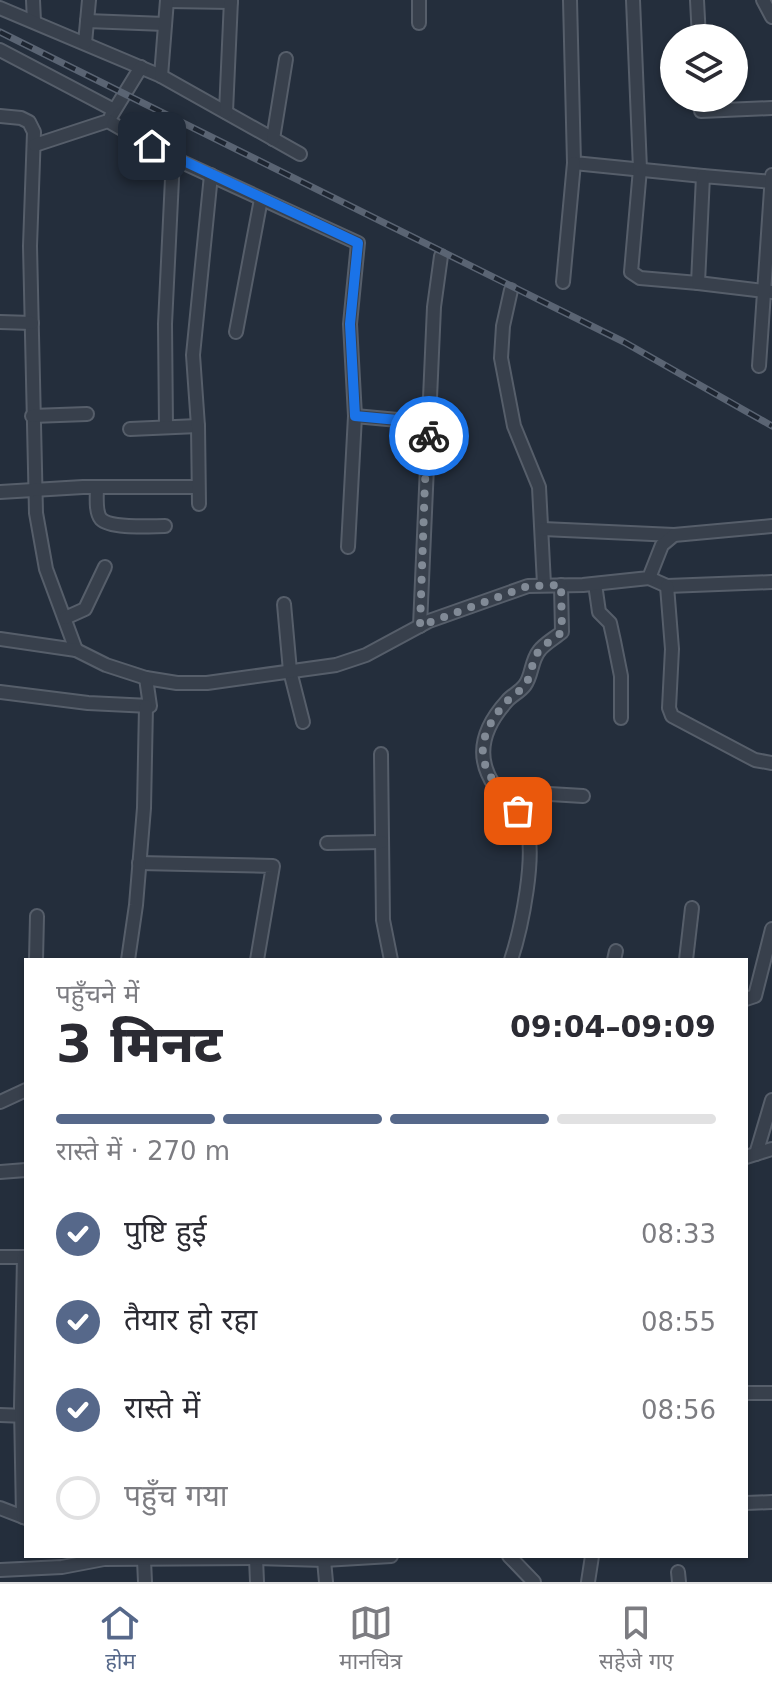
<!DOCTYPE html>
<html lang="hi">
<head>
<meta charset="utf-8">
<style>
	:root { --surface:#fff; --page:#f7f7f7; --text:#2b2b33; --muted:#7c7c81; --line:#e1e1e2; --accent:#56688a }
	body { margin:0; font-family:"DejaVu Sans","Noto Sans Devanagari",sans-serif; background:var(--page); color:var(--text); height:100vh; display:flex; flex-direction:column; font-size:30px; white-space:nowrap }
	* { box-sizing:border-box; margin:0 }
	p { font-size:26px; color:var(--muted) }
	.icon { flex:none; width:44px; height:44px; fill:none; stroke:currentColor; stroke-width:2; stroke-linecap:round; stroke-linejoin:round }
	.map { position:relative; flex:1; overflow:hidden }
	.sheet { position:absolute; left:24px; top:958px; width:724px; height:600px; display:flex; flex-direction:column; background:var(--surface); border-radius:0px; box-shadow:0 2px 6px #0004 }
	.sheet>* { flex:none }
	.controls { position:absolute; left:660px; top:24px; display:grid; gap:16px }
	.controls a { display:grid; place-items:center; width:88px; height:88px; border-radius:50%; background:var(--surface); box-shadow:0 2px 6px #0004; font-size:40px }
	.pin { position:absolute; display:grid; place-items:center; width:68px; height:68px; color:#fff; margin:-34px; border-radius:16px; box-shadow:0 4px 12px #0006 }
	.courier { position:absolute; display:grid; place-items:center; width:80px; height:80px; margin:-40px; border:6px solid #1a73e8; border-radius:50%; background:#fff; color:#222; box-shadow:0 2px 10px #0007 }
	.summary em { font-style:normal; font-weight:800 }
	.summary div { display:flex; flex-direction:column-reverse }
	.summary { display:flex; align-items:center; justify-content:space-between; height:136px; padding:0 32px }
	h1 { font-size:52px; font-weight:800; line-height:60px }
	.bar { display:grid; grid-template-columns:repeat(4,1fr); gap:12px 8px; align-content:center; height:96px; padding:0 32px }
	.bar i { height:10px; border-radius:6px; background:var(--line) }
	.bar .on { background:var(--accent) }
	.bar p { grid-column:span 4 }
	ol { padding:0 32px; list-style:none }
	li { display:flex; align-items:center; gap:24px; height:88px }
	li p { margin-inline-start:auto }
	li .icon { padding:8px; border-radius:50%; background:var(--accent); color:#fff; stroke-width:4 }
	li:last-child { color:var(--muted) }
	li i { width:44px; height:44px; border:4px solid var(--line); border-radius:50% }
	.tabs { display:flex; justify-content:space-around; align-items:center; height:112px; border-top:2px solid var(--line); background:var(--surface); font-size:22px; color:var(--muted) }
	.tabs a { display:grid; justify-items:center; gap:4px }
	.tabs .on { color:var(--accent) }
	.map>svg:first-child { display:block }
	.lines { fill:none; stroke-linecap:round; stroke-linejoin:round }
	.minor-casing { stroke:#565e6a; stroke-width:16 }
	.minor { stroke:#38404c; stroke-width:12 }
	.rail-casing { stroke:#5a6473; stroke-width:7 }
	.rail { stroke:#1d2531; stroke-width:4; stroke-dasharray:12; stroke-linecap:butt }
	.done { stroke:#818a96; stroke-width:8; stroke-dasharray:0 14.4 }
	.route { stroke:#1a73e8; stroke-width:10 }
</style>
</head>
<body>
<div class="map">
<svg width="772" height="1582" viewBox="0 0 772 1582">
	<rect width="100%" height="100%" fill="#242e3c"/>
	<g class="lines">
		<defs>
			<g id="minor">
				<polyline points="33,0 34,21"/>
				<polyline points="419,0 419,23"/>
				<polyline points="570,0 574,163 703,176"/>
				<polyline points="633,0 640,169 631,272 640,278 698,283"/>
				<polyline points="697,0 699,38"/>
				<polyline points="763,0 772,17"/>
				<polyline points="167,1 231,2"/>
				<polyline points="0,8 161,76 300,154"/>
				<polyline points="87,21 165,24"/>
				<polyline points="85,43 89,0"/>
				<polyline points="0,50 114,110"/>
				<polyline points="161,76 167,0"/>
				<polyline points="701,98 701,111 772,108"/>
				<polyline points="226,112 231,0"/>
				<polyline points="0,116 21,118 29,122 34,132 30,246 36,513 46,569 76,650"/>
				<polyline points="111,116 141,67"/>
				<polyline points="273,139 286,59"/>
				<polyline points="35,145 108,121 173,158 358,243 350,324 355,416 348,547"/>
				<polyline points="772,182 703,176 698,283 772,292"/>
				<polyline points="563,282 574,163"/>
				<polyline points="511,290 503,326 501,358 514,426 539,487 544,584"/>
				<polyline points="0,322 32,323"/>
				<polyline points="236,332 261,199"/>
				<polyline points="759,366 772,175"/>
				<polyline points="32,416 87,414"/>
				<polyline points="355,416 430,423"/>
				<polyline points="166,427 165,324 173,158"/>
				<polyline points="130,429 198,426"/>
				<path d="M97,487C97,495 95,512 101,519C111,529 151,526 165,526"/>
				<polyline points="0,492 83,487 198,487"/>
				<polyline points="199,504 198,426 193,355 211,175"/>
				<polyline points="543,529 674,535"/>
				<polyline points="649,578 667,586 772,582"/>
				<polyline points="595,584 599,612 610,623 614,641 621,676 621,718"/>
				<polyline points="667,586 672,649 669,708 672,716 755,760 772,763"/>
				<polyline points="284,604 290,671 303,722"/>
				<polyline points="65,618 85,609 105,567"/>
				<polyline points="420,626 434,307 441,256"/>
				<polyline points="0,639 76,650 106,665 146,678 177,683 207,683 336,665 366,655 429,621 528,586 583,585 649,578 662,545 674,535 772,526"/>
				<polyline points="0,692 88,703 150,706 146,678"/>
				<polyline points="381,754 383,920 391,960"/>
				<polyline points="500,791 583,796"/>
				<polyline points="327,843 382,842"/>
				<polyline points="139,863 273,866 257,960"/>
				<polyline points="36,960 37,916"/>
				<polyline points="128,960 136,905 144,808 146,706"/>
				<path d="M511,960C521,930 538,851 525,822C517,803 495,793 488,774C476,747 488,722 507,701C512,695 520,692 525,685C532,676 531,661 539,651C544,644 555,638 562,632L561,585"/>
				<polyline points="614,960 616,951"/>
				<polyline points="686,960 692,908"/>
				<polyline points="746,999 755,996 772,929"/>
				<polyline points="0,1102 26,1090"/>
				<polyline points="756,1154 772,1100"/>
				<polyline points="746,1157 772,1149"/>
				<polyline points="0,1172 26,1170"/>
				<polyline points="0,1257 26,1257"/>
				<polyline points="746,1393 772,1393"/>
				<polyline points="0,1415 26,1416"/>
				<polyline points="746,1503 772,1502"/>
				<polyline points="0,1508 26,1518"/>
				<polyline points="23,1517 21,1407 24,1257"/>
				<polyline points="509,1556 534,1582"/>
				<polyline points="256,1558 257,1582"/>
				<polyline points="144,1560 145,1582"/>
				<polyline points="324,1560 326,1582"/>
				<polyline points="0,1570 62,1567 104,1559 256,1558 324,1560 391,1556"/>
				<polyline points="678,1572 679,1582"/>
				<polyline points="588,1582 592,1556"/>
			</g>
		</defs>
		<use href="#minor" class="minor-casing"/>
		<use href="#minor" class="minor"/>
		<defs>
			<polyline id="rail" points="0,32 624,342 772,426"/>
		</defs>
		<use href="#rail" class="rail-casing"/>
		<use href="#rail" class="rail"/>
	</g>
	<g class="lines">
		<path class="done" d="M429,436L425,481L420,626L528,586L561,585L562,632C555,638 544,644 538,652C531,662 532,677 524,686C518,693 511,697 505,703C467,749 482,772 518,811"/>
		<polyline class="route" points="152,146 358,243 350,324 355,416 430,423 429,436"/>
	</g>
</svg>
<div class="controls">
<a><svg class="icon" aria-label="layers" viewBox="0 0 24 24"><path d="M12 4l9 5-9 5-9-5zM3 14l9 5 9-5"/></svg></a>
</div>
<div class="pin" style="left:518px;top:811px;background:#ea580c"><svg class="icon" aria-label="bag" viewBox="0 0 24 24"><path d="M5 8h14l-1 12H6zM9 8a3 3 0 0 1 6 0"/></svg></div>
<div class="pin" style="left:152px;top:146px;background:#1f2937"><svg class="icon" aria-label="home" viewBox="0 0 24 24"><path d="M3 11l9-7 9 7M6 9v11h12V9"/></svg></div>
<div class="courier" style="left:429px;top:436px"><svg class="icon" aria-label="bike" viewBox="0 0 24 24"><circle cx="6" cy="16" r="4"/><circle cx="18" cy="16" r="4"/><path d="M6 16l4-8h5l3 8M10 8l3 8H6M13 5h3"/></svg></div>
<section class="sheet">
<div class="summary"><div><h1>3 मिनट</h1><p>पहुँचने में</p></div><em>09:04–09:09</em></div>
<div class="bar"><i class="on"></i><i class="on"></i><i class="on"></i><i></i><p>रास्ते में · 270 m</p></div>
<ol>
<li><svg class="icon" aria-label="check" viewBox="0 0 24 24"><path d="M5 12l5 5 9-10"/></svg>पुष्टि हुई<p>08:33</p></li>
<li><svg class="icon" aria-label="check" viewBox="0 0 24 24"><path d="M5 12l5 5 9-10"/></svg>तैयार हो रहा<p>08:55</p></li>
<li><svg class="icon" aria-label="check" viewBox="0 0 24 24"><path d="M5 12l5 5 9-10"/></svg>रास्ते में<p>08:56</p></li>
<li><i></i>पहुँच गया</li>
</ol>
</section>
</div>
<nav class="tabs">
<a class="on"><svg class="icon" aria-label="home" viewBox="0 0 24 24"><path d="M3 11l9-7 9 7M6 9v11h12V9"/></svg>होम</a>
<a><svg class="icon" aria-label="map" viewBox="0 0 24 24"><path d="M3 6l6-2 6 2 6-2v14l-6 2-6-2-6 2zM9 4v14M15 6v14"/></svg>मानचित्र</a>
<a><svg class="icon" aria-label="saved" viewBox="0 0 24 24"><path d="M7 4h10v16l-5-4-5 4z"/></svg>सहेजे गए</a>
</nav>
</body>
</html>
